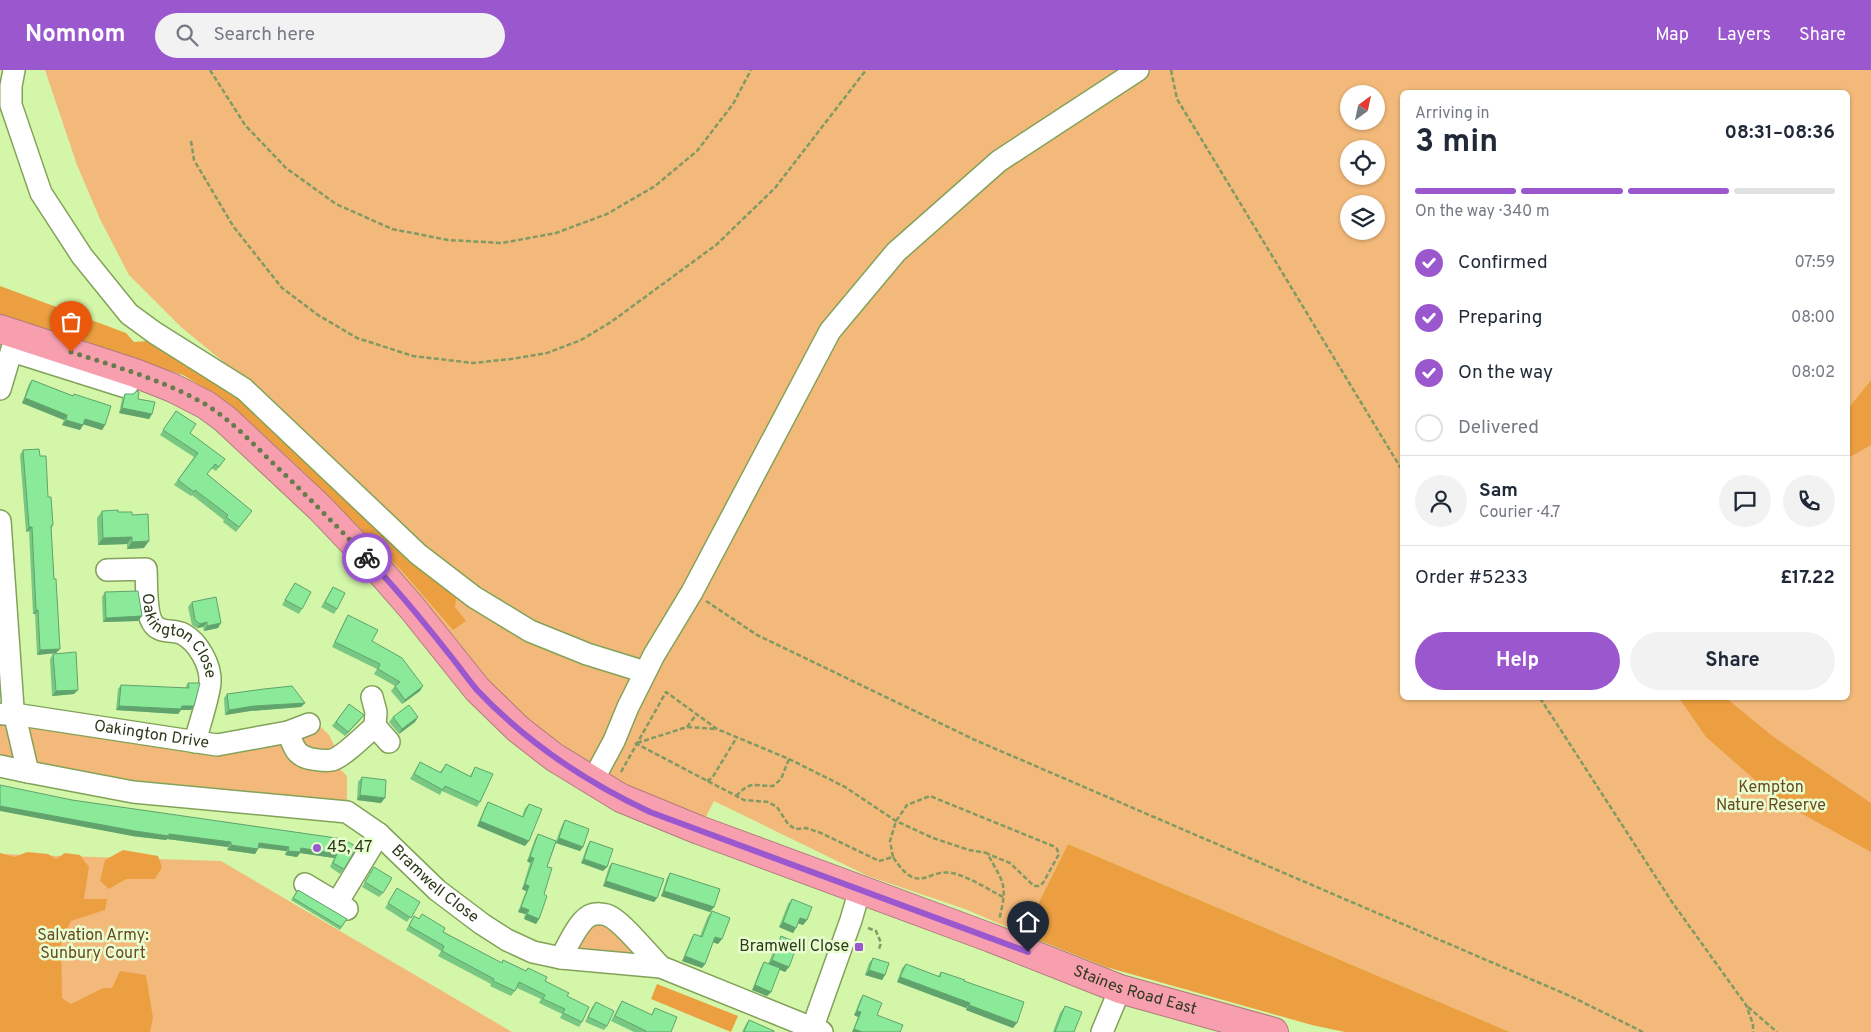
<!DOCTYPE html>
<html lang="en">
<head>
<meta charset="utf-8">
<style>
	:root { --surface:#fff; --page:#f2f2f3; --text:#1f2937; --muted:#747a83; --line:#e0e1e3; --accent:#9b58ce }
	body { margin:0; font-family:Overpass,sans-serif; background:var(--page); color:var(--text); height:100vh; display:flex; flex-direction:column; font-size:19px; white-space:nowrap }
	* { box-sizing:border-box; margin:0 }
	p { font-size:16px; color:var(--muted) }
	.icon { flex:none; width:28px; height:28px; fill:none; stroke:currentColor; stroke-width:2; stroke-linecap:round; stroke-linejoin:round }
	.map { position:relative; flex:1; overflow:hidden }
	.details { position:absolute; left:1400px; top:20px; width:450px; height:610px; display:flex; flex-direction:column; background:var(--surface); border-radius:8px; box-shadow:0 1px 4px #0004 }
	.details>* { flex:none }
	.needle { width:32px; rotate:33deg }
	.fabs { position:absolute; left:1340px; top:15px; display:grid; gap:10px }
	.fabs a { display:grid; place-items:center; width:45px; height:45px; border-radius:50%; background:var(--surface); box-shadow:0 1px 4px #0004; font-size:25px }
	.pin { position:absolute; display:grid; place-items:center; width:42px; height:42px; color:#fff; margin:-51px -21px; border-radius:50% 50% 50% 0; rotate:-45deg; box-shadow:0 0 5px #0007 }
	.pin .icon { rotate:45deg }
	.courier { position:absolute; display:grid; place-items:center; width:50px; height:50px; margin:-25px; border:4px solid #9b58ce; border-radius:50%; background:#fff; color:#222; box-shadow:0 1px 6px #0007 }
	.overview em { font-style:normal; font-weight:700 }
	.overview div { display:flex; flex-direction:column-reverse }
	.overview { display:flex; align-items:center; justify-content:space-between; height:85px; padding:0 15px }
	h1 { font-size:32px; font-weight:700; line-height:38px }
	.bar { display:grid; grid-template-columns:repeat(4,1fr); gap:8px 5px; align-content:center; height:60px; padding:0 15px }
	.bar i { height:6px; border-radius:4px; background:var(--line) }
	.bar .on { background:var(--accent) }
	.bar p { grid-column:span 4 }
	.line { display:flex; align-items:center; gap:12px; padding:0 15px; border-top:1px solid var(--line) }
	.line div { flex:1 }
	.round { display:grid; place-items:center; flex:none; width:52px; height:52px; border-radius:26px; background:var(--page) }
	ol { padding:0 15px; list-style:none }
	li { display:flex; align-items:center; gap:15px; height:55px }
	li p { margin-inline-start:auto }
	li .icon { padding:5px; border-radius:50%; background:var(--accent); color:#fff; stroke-width:4 }
	li:last-child { color:var(--muted) }
	li i { width:28px; height:28px; border:2px solid var(--line); border-radius:50% }
	.primary-button { display:flex; gap:10px; margin-top:auto; padding:10px 15px }
	.primary-button a { flex:1; height:58px; border-radius:30px; background:var(--accent); color:#fff; font-size:20px; font-weight:700; line-height:58px; text-align:center }
	.primary-button a+a { background:var(--page); color:var(--text) }
	header { display:flex; align-items:center; gap:30px; box-sizing:border-box; height:70px; padding:0 25px; background:var(--accent); color:#fff }
	header strong { font-size:24px }
	nav { display:flex; gap:28px; margin-inline-start:auto; font-size:18px }
	.search { width:350px; height:45px; background:var(--page); display:flex; align-items:center; gap:12px; box-sizing:border-box; padding:0 18px; border-radius:28px; color:var(--muted); font-size:19px }
	.map>svg:first-child { display:block }
	.green { fill:#f3b97a; fill-rule:evenodd }
	.forest { fill:#ec9f40 }
	.lines { fill:none; stroke-linecap:round; stroke-linejoin:round }
	.minor-casing { stroke:#83a259; stroke-width:24 }
	.highway-casing { stroke:#b07c7b; stroke-width:30 }
	.path { stroke:#819a63; stroke-width:2.5; stroke-dasharray:5 2.5; stroke-linecap:butt }
	.minor { stroke:#fff; stroke-width:21 }
	.highway { stroke:#f79faf; stroke-width:28 }
	.wall { fill:#78c884 }
	.shaded-wall { fill:#61a36c }
	.building { fill:#8be99a; stroke:#61a36c }
	.done { stroke:#677c4d; stroke-width:5; stroke-dasharray:0 9 }
	.route { stroke:#9b58ce; stroke-width:6 }
	.poi-dot { fill:#9b58ce; stroke:#e9fed0; stroke-width:2 }
	.labels { text-anchor:middle; dominant-baseline:central; stroke-width:5; stroke-linejoin:round; paint-order:stroke }
	.street-label { font-size:16px; fill:#2d3a1b; stroke:#e9fed0 }
	.park-label { font-size:16px; fill:#6a4924; stroke:#e9fed0 }
	.poi-label { font-size:16px; fill:#2d3a1b; stroke:#e9fed0; text-anchor:start }
</style>
</head>
<body>
<header>
<strong>Nomnom</strong>
<div class="search"><svg class="icon" aria-label="search" viewBox="0 0 24 24"><circle cx="10" cy="10" r="6"/><path d="M15 15l6 6"/></svg>Search here</div>
<nav><a>Map</a><a>Layers</a><a>Share</a></nav>
</header>
<div class="map">
<svg width="1871" height="962" viewBox="0 0 1871 962">
	<rect width="100%" height="100%" fill="#d3f6a9"/>
	<g class="green">
		<path d="M45,0H1871V962H1510L1068,774L1023,864L965,839L868,806L714,731L699,760L554,687L225,349L243,308L181,257L129,205L100,149L77,95ZM1402,22H1848V628H1402ZM1349,24H1376V51H1349ZM1349,79H1376V106H1349ZM1349,134H1376V161H1349Z"/>
		<polygon points="0,635 195,672 288,662 294,678 331,690 347,706 347,742 0,696"/>
		<polygon points="321,657 329,665 337,681 318,685 300,672 303,663"/>
		<polygon points="0,784 221,791 512,962 0,962"/>
		<polygon points="601,844 661,897 561,888"/>
	</g>
	<g class="forest">
		<polygon points="0,216 126,263 134,272 147,271 179,287 247,328 457,521 455,537 466,551 453,560 403,502 349,447 304,402 239,342 222,329 183,305 7,249 0,245"/>
		<polygon points="1871,310 1871,375 1848,388 1848,339"/>
		<polygon points="1679,628 1726,628 1775,668 1871,733 1871,782 1779,731 1706,667"/>
		<polygon points="1068,774 1510,962 1345,962 1312,955 1106,897 1023,864"/>
		<polygon points="123,780 158,786 162,797 155,809 126,809 109,819 100,811 105,790"/>
		<polygon points="27,782 48,784 56,789 65,783 80,785 89,797 84,829 107,829 105,840 71,851 61,872 62,928 71,934 103,918 112,918 120,901 146,905 153,948 150,962 0,962 0,783 15,787"/>
		<polygon points="657,914 738,946 731,962 651,929"/>
	</g>
	<g class="lines">
		<defs>
			<g id="minor">
				<polyline points="14,0 11,16 11,35 41,123 82,186 129,244 155,263 244,319 418,484 474,527 530,561 587,584 645,602"/>
				<polyline points="12,281 126,317 135,303"/>
				<polyline points="0,319 15,269"/>
				<path id="s1" d="M0,451L13,638L28,702L133,722L347,742L379,764L437,820L482,854L507,870L533,882L561,888L661,897L822,962"/>
				<path id="s2" d="M107,500L146,499C147,513 145,545 154,555C162,564 174,559 183,564C198,572 211,595 210,612C209,628 199,655 195,672"/>
				<path id="s3" d="M3,644H14L217,675L288,662L309,654"/>
				<polyline points="375,656 389,672"/>
				<path d="M288,662C294,677 295,686 312,689C318,690 326,691 332,690C343,687 366,664 375,656L376,642L372,627"/>
				<polyline points="0,696 28,702"/>
				<polyline points="592,712 614,671 628,637 654,585 692,522 830,261 896,182 999,91 1138,0"/>
				<polyline points="305,814 347,839"/>
				<polyline points="337,833 379,764"/>
				<path d="M561,888C567,877 578,852 589,846C595,843 605,843 611,847C624,854 649,885 661,897"/>
				<polyline points="811,962 851,850 860,819"/>
				<polyline points="1102,962 1120,919"/>
			</g>
			<g id="highway">
				<path id="s4" d="M0,259L135,303L173,318L206,335L225,349L320,438L379,500L413,539L477,619L518,659L554,687L621,728L699,760L991,868L1120,919L1274,962"/>
			</g>
		</defs>
		<use href="#minor" class="minor-casing"/>
		<use href="#highway" class="highway-casing"/>
		<g class="path">
			<polyline points="210,0 245,55 286,98 336,134 392,159 448,170 502,173 556,163 607,144 655,116 697,81 733,34 751,0"/>
			<polyline points="1171,0 1177,29 1402,400"/>
			<polyline points="191,71 194,90 233,156 282,218 318,245 357,268 413,286 473,293 511,289 547,283 581,270 611,252 716,175 775,118 866,0"/>
			<polyline points="706,531 757,565 975,670 1570,926 1643,962"/>
			<polyline points="1540,628 1672,832 1746,935 1753,954 1753,962"/>
			<polyline points="687,657 696,645"/>
			<path d="M635,673L744,730L768,732L777,737L788,754L795,759L806,758L821,763L879,791L893,787C920,829 928,795 956,804C973,809 989,820 1005,828"/>
			<polyline points="637,673 687,657 716,659"/>
			<path d="M621,702L666,622L717,659L789,689L845,717L896,751L933,768L969,780L987,783C1004,814 1008,814 999,850"/>
			<polyline points="707,711 712,708 737,667"/>
			<path d="M736,726C752,710 753,716 773,716L781,709L789,689"/>
			<polyline points="893,787 890,771 896,751 907,735 930,726 1053,776 1057,779 1059,784 1043,813 1039,816 1034,816 1010,793 988,784"/>
			<polyline points="868,858 876,861 881,873 879,879"/>
			<polyline points="1748,937 1777,962"/>
		</g>
		<use href="#minor" class="minor"/>
		<use href="#highway" class="highway"/>
	</g>
	<g class="wall">
		<polygon points="32,310 73,326 74,324 105,355 102,360 84,354 80,360 62,355 64,350 22,333 29,314"/>
		<polygon points="125,324 138,329 152,344 149,349 119,343 122,329"/>
		<polygon points="176,341 190,363 225,389 216,401 211,398 207,404 252,441 236,462 223,452 224,450 192,425 191,426 174,415 194,387 160,365"/>
		<polygon points="23,380 40,386 53,455 51,459 54,509 60,579 56,583 37,585 35,544 33,544 29,461 26,462 20,385"/>
		<polygon points="102,441 118,442 132,445 144,478 127,479 127,474 98,475 97,448"/>
		<polygon points="295,513 302,539 299,544 282,535"/>
		<polygon points="333,517 337,539 334,544 321,537"/>
		<polygon points="105,522 142,546 138,551 103,552 102,527"/>
		<polygon points="192,532 218,558 204,561 203,557 197,558 192,555 188,537"/>
		<polygon points="348,545 420,621 402,634 391,621 395,616 374,604 377,599 332,577 345,550"/>
		<polygon points="53,584 74,624 52,626 50,589"/>
		<polygon points="188,613 191,640 181,640 178,644 116,640 118,619 121,615 185,618"/>
		<polygon points="227,624 305,633 301,637 250,641 225,645 224,628"/>
		<polygon points="349,634 364,645 360,650 345,666 332,656"/>
		<polygon points="393,647 418,647 415,652 399,664 389,652"/>
		<polygon points="420,692 440,702 446,694 470,706 475,697 480,732 477,737 442,721 440,725 410,709"/>
		<polygon points="362,707 381,733 357,730 358,712"/>
		<polygon points="72,730 343,769 344,799 340,804 330,797 334,788 300,783 297,787 285,785 286,781 258,778 255,784 227,780 228,777 167,769 166,770 132,766"/>
		<polygon points="488,732 522,747 525,738 529,734 525,776 477,756 485,737"/>
		<polygon points="565,750 583,777 580,781 556,773 547,797 539,849 536,854 524,849 525,844 518,842 526,821 522,819 530,793 527,791 535,769 538,764 556,771 562,755"/>
		<polygon points="590,771 607,797 603,801 581,793 587,776"/>
		<polygon points="612,793 657,828 654,832 603,816 609,797"/>
		<polygon points="371,802 383,823 379,827 362,817"/>
		<polygon points="670,803 714,837 710,842 661,826 667,808"/>
		<polygon points="397,818 420,832 407,852 385,838"/>
		<polygon points="298,820 347,849 340,860 291,830"/>
		<polygon points="792,829 807,850 803,855 798,853 793,863 779,857 788,834"/>
		<polygon points="712,841 718,874 713,872 705,894 702,898 682,891 691,869 694,864 700,866 708,846"/>
		<polygon points="414,846 501,893 503,890 526,901 528,898 567,926 582,952 579,957 560,948 562,944 539,933 541,929 517,918 511,926 490,916 491,914 438,886 441,881 406,860"/>
		<polygon points="781,866 789,897 785,902 779,899 771,922 767,926 752,920 761,897 764,892 768,894 778,871"/>
		<polygon points="873,888 885,905 882,910 865,905 869,893"/>
		<polygon points="906,894 938,906 941,902 964,911 1013,958 966,940 966,938 897,912 902,898"/>
		<polygon points="863,925 877,945 900,962 852,962 858,947 854,945 860,930"/>
		<polygon points="622,931 651,945 655,938 671,962 634,962 611,951 619,936"/>
		<polygon points="596,932 607,956 604,960 585,952 592,937"/>
		<polygon points="1065,936 1074,962 1053,962 1060,943"/>
		<polygon points="749,950 774,962 742,962 746,954"/>
	</g>
	<g class="shaded-wall">
		<polygon points="25,328 67,345 64,350 22,333"/>
		<polygon points="122,338 152,344 149,349 119,343"/>
		<polygon points="85,349 105,355 102,360 82,354"/>
		<polygon points="66,350 83,355 80,360 62,355"/>
		<polygon points="29,457 32,457 29,461 26,462"/>
		<polygon points="132,467 127,474 98,475 103,468"/>
		<polygon points="149,471 144,478 127,479 132,472"/>
		<polygon points="36,540 38,540 35,544 33,544"/>
		<polygon points="142,546 138,551 103,552 106,548"/>
		<polygon points="207,552 203,557 197,558 200,554"/>
		<polygon points="221,553 218,558 204,561 207,556"/>
		<polygon points="60,579 56,583 37,585 40,580"/>
		<polygon points="423,616 420,621 402,634 405,630"/>
		<polygon points="78,620 74,624 52,626 56,621"/>
		<polygon points="305,633 301,637 250,641 225,645 229,640 254,636"/>
		<polygon points="119,636 194,636 191,640 181,640 178,644 116,640"/>
		<polygon points="364,645 360,650 345,666 348,662"/>
		<polygon points="418,647 415,652 399,664 402,659"/>
		<polygon points="360,725 385,728 381,733 357,730"/>
		<polygon points="0,736 169,764 231,772 228,777 167,769 166,770 132,766 0,741"/>
		<polygon points="480,751 529,771 525,776 477,756"/>
		<polygon points="559,768 583,777 580,781 556,773"/>
		<polygon points="259,773 289,777 286,781 256,777"/>
		<polygon points="231,775 258,779 255,784 227,780"/>
		<polygon points="301,778 337,784 334,788 300,783 297,787 285,785 288,781"/>
		<polygon points="530,787 534,788 530,793 527,791"/>
		<polygon points="584,789 607,797 603,801 581,793"/>
		<polygon points="606,811 657,828 654,832 603,816"/>
		<polygon points="525,814 529,816 526,821 522,819"/>
		<polygon points="664,821 714,837 710,842 661,826"/>
		<polygon points="521,837 529,840 525,844 518,842"/>
		<polygon points="527,844 539,849 536,854 524,849"/>
		<polygon points="800,848 807,850 803,855 797,853"/>
		<polygon points="783,852 796,858 793,863 779,857"/>
		<polygon points="715,867 722,869 718,874 712,872"/>
		<polygon points="685,886 705,894 702,898 682,891"/>
		<polygon points="772,890 789,897 785,902 768,895"/>
		<polygon points="869,900 885,905 882,910 865,905"/>
		<polygon points="900,907 970,933 966,938 897,912"/>
		<polygon points="755,915 771,922 767,926 752,920"/>
		<polygon points="969,935 1017,953 1013,958 966,940"/>
		<polygon points="857,941 861,942 858,947 854,945"/>
		<polygon points="854,959 862,962 852,962"/>
	</g>
	<g class="building">
		<polygon points="32,310 73,326 74,324 111,336 105,355 85,349 83,355 66,350 67,345 25,328"/>
		<polygon points="137,321 139,322 138,329 155,332 152,344 122,338 125,324 133,324"/>
		<polygon points="176,341 196,354 190,363 225,389 219,397 215,394 207,404 252,441 239,457 226,447 228,445 195,420 194,422 178,410 198,383 163,360"/>
		<polygon points="39,379 40,386 46,386 48,427 51,427 53,455 51,456 54,509 56,509 60,579 40,580 38,540 36,540 32,457 29,457 23,380"/>
		<polygon points="118,440 118,442 132,442 132,445 148,444 149,471 132,472 132,467 103,468 102,441"/>
		<polygon points="295,513 311,522 302,539 285,530"/>
		<polygon points="333,517 345,523 337,539 325,532"/>
		<polygon points="138,521 142,546 106,548 105,522"/>
		<polygon points="216,527 221,553 207,556 207,552 200,554 195,550 192,532"/>
		<polygon points="348,545 378,560 372,571 402,588 423,616 405,630 395,616 400,612 378,599 380,594 335,572"/>
		<polygon points="76,582 78,620 56,621 53,584"/>
		<polygon points="188,613 200,613 194,636 182,636 181,639 119,636 121,615 189,618"/>
		<polygon points="292,616 305,633 254,636 229,640 227,624 264,619"/>
		<polygon points="349,634 364,645 348,662 336,652"/>
		<polygon points="409,635 418,647 402,659 393,647"/>
		<polygon points="420,692 441,703 446,694 471,707 475,697 493,704 480,732 445,716 443,720 414,704"/>
		<polygon points="362,707 386,710 385,728 360,725"/>
		<polygon points="0,715 72,730 343,769 357,777 344,799 333,793 337,784 301,778 300,782 288,781 289,777 259,773 258,779 231,775 231,772 169,764 169,766 135,761 0,736"/>
		<polygon points="488,732 523,747 529,734 542,739 529,771 480,751"/>
		<polygon points="565,750 589,759 583,777 559,768"/>
		<polygon points="538,764 556,771 547,797 552,798 544,824 547,826 539,849 527,844 529,840 521,837 529,816 525,814 534,788 530,787"/>
		<polygon points="590,771 613,779 607,797 584,789"/>
		<polygon points="612,793 664,809 657,828 606,811"/>
		<polygon points="374,797 392,808 383,823 365,812"/>
		<polygon points="670,803 720,819 714,837 664,821"/>
		<polygon points="397,818 420,832 411,848 388,833"/>
		<polygon points="298,820 347,849 341,857 293,828"/>
		<polygon points="792,829 812,837 807,850 800,848 796,858 783,852"/>
		<polygon points="712,841 730,848 722,869 715,867 705,894 685,886 694,864 702,867"/>
		<polygon points="422,844 445,858 443,862 502,893 503,890 526,901 528,898 547,907 545,911 569,923 567,926 589,937 582,952 563,943 565,939 543,929 545,925 519,912 515,921 493,911 494,909 442,881 444,876 409,856 414,846 419,849"/>
		<polygon points="781,866 798,873 789,897 772,890"/>
		<polygon points="873,888 889,893 885,905 869,900"/>
		<polygon points="764,892 780,898 771,922 755,915"/>
		<polygon points="906,894 940,907 941,902 965,910 964,911 1024,932 1017,953 969,935 970,933 900,907"/>
		<polygon points="863,925 882,933 877,945 903,955 900,962 862,962 854,959 861,942 857,941"/>
		<polygon points="622,931 652,945 655,938 677,947 671,962 645,962 646,961 615,946"/>
		<polygon points="596,932 614,941 607,956 588,947"/>
		<polygon points="1065,936 1082,942 1074,962 1055,962"/>
		<polygon points="749,950 774,961 774,962 744,962"/>
	</g>
	<g class="lines">
		<path class="done" d="M71,282C117,297 163,310 205,334C231,350 252,373 274,394C306,425 337,456 367,488"/>
		<path class="route" d="M367,488C396,518 423,551 449,584C458,595 467,608 477,620C526,672 586,712 650,742L1028,882"/>
	</g>
	<g class="poi-dot">
		<circle cx="317" cy="778" r="5"/>
		<rect x="854" y="872" width="10" height="10" rx="2.5"/>
	</g>
	<g class="labels">
		<g class="street-label">
			<text stroke="none"><textPath href="#s2" startOffset="122">Oakington Close</textPath></text>
			<text stroke="none"><textPath href="#s3" startOffset="150">Oakington Drive</textPath></text>
			<text stroke="none"><textPath href="#s1" startOffset="689">Bramwell Close</textPath></text>
			<text stroke="none"><textPath href="#s4" startOffset="1344">Staines Road East</textPath></text>
		</g>
		<g class="park-label">
			<text x="1771" y="718">Kempton<tspan x="1771" dy="18">Nature Reserve</tspan></text>
			<text x="93" y="866">Salvation Army:<tspan x="93" dy="18">Sunbury Court</tspan></text>
		</g>
		<g class="poi-label">
			<text x="327" y="778">45, 47</text>
			<text x="849" y="877" text-anchor="end">Bramwell Close</text>
		</g>
	</g>
</svg>
<div class="fabs">
<a><svg class="needle" viewBox="-14 -14 28 28"><path d="M0-13l5 13h-10z" fill="#e53935"/><path d="M0 13l5-13h-10z" fill="#747a83"/></svg></a>
<a><svg class="icon" aria-label="locate" viewBox="0 0 24 24"><circle cx="12" cy="12" r="6"/><path d="M12 2v4M12 18v4M2 12h4M18 12h4"/></svg></a>
<a><svg class="icon" aria-label="layers" viewBox="0 0 24 24"><path d="M12 4l9 5-9 5-9-5zM3 14l9 5 9-5"/></svg></a>
</div>
<div class="pin" style="left:71px;top:282px;background:#ea580c"><svg class="icon" aria-label="bag" viewBox="0 0 24 24"><path d="M5 8h14l-1 12H6zM9 8a3 3 0 0 1 6 0"/></svg></div>
<div class="pin" style="left:1028px;top:882px;background:#1f2937"><svg class="icon" aria-label="home" viewBox="0 0 24 24"><path d="M3 11l9-7 9 7M6 9v11h12V9"/></svg></div>
<div class="courier" style="left:367px;top:488px"><svg class="icon" aria-label="bike" viewBox="0 0 24 24"><circle cx="6" cy="16" r="4"/><circle cx="18" cy="16" r="4"/><path d="M6 16l4-8h5l3 8M10 8l3 8H6M13 5h3"/></svg></div>
<section class="details">
<div class="overview"><div><h1>3 min</h1><p>Arriving in</p></div><em>08:31–08:36</em></div>
<div class="bar"><i class="on"></i><i class="on"></i><i class="on"></i><i></i><p>On the way · 340 m</p></div>
<ol>
<li><svg class="icon" aria-label="check" viewBox="0 0 24 24"><path d="M5 12l5 5 9-10"/></svg>Confirmed<p>07:59</p></li>
<li><svg class="icon" aria-label="check" viewBox="0 0 24 24"><path d="M5 12l5 5 9-10"/></svg>Preparing<p>08:00</p></li>
<li><svg class="icon" aria-label="check" viewBox="0 0 24 24"><path d="M5 12l5 5 9-10"/></svg>On the way<p>08:02</p></li>
<li><i></i>Delivered</li>
</ol>
<div class="line" style="height:90px"><a class="round"><svg class="icon" aria-label="person" viewBox="0 0 24 24"><circle cx="12" cy="8" r="4"/><path d="M4 21q1-7 8-7t8 7"/></svg></a><div><b>Sam</b><p>Courier · 4.7</p></div><a class="round"><svg class="icon" aria-label="chat" viewBox="0 0 24 24"><path d="M4 5h16v11H9l-5 4z"/></svg></a><a class="round"><svg class="icon" aria-label="phone" viewBox="0 0 24 24"><path d="M5 4h4l2 5-3 2q2 4 5 5l2-3 5 2v4C11 20 4 13 5 4z"/></svg></a></div>
<div class="line" style="height:65px"><div>Order #5233</div><b>£17.22</b></div>
<div class="primary-button"><a>Help</a><a>Share</a></div>
</section>
</div>
</body>
</html>
